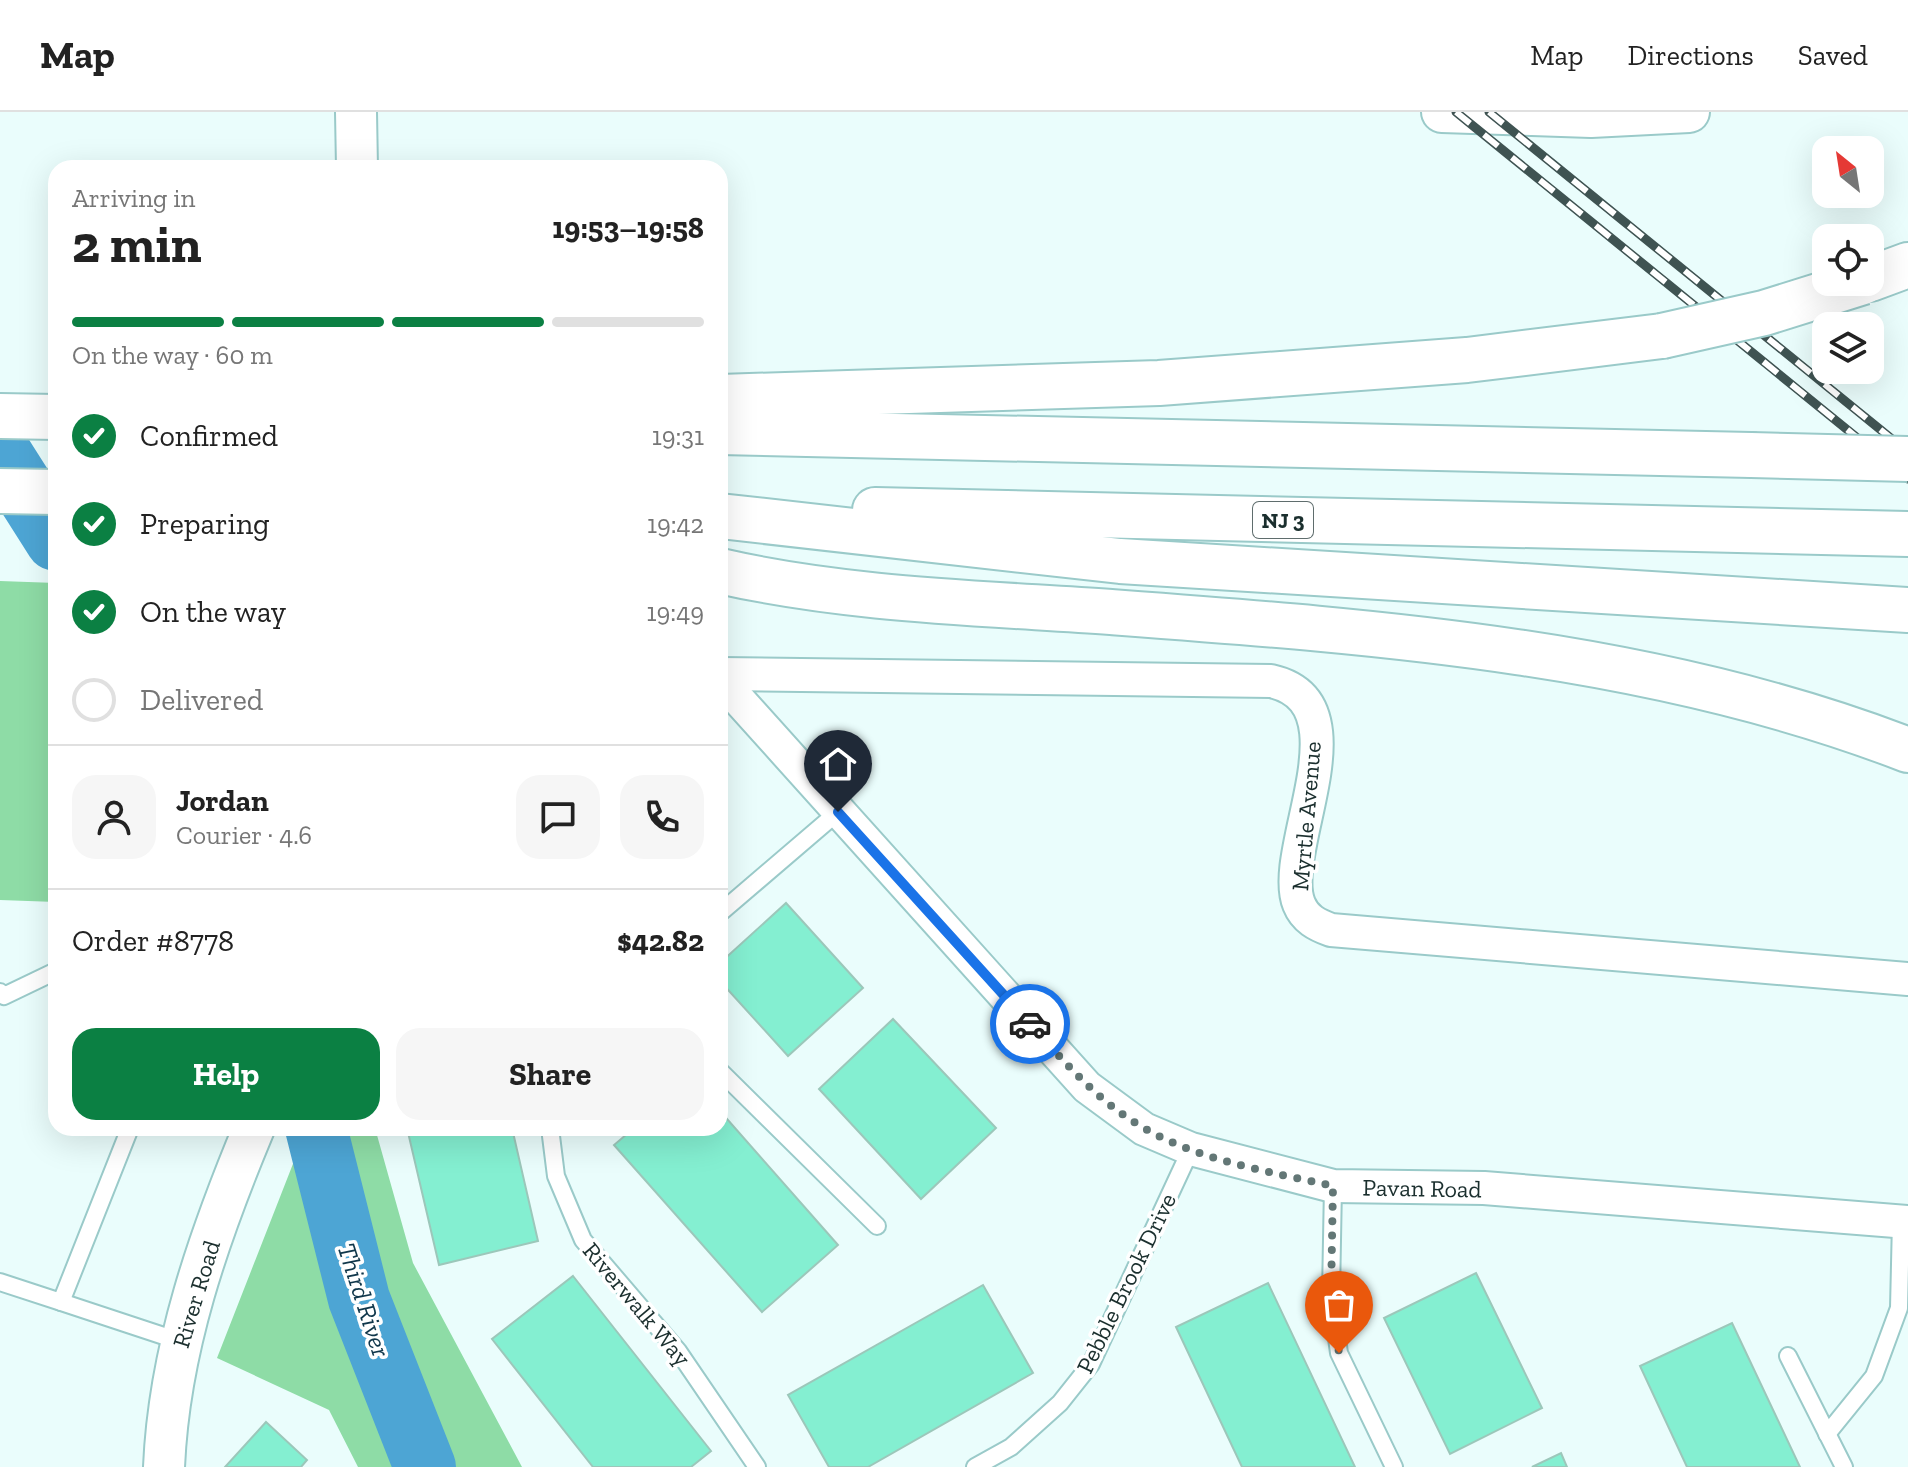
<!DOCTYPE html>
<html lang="en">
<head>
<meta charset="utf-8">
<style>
	:root { --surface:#fff; --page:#f6f6f6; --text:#222; --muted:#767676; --line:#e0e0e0; --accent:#0b8043 }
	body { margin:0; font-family:"Zilla Slab",serif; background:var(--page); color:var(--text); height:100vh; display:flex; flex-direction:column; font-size:30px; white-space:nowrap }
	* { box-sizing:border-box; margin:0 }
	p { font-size:26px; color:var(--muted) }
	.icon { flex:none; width:44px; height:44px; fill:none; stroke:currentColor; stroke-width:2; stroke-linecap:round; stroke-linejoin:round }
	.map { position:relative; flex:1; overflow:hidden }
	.details { position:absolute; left:48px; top:48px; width:680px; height:976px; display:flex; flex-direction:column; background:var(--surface); border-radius:24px; box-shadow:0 8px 32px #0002 }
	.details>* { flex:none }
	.needle { width:52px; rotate:330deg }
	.controls { position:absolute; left:1812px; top:24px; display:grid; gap:16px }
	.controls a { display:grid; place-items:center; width:72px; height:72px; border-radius:16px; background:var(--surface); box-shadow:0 8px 32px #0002; font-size:40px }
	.pin { position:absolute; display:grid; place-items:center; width:68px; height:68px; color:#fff; margin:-82px -34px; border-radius:50% 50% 50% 0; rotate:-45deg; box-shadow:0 0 8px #0007 }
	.pin .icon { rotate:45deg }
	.courier { position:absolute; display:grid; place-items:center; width:80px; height:80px; margin:-40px; border:6px solid #1a73e8; border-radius:50%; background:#fff; color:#222; box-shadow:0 2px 10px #0007 }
	.overview em { font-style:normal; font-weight:700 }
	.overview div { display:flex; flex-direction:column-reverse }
	.overview { display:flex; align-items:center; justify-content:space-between; height:136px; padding:0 24px }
	h1 { font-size:52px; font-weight:700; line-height:60px }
	.bar { display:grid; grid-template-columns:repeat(4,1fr); gap:12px 8px; align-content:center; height:96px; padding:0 24px }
	.bar i { height:10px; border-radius:6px; background:var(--line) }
	.bar .current { background:var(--accent) }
	.bar p { grid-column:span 4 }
	.line { display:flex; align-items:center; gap:20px; padding:0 24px; border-top:2px solid var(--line) }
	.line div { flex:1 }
	.round { display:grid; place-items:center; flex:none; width:84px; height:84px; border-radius:24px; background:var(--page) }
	ol { padding:0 24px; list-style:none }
	li { display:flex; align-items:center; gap:24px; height:88px }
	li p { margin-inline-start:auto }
	li .icon { padding:8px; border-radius:50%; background:var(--accent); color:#fff; stroke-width:4 }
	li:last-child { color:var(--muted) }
	li i { width:44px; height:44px; border:4px solid var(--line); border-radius:50% }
	.primary-button { display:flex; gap:16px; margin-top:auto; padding:16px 24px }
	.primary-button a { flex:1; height:92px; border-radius:24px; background:var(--accent); color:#fff; font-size:32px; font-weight:700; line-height:92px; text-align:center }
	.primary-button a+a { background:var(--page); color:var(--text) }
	header { display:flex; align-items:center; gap:48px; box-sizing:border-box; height:112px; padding:0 40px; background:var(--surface); border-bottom:2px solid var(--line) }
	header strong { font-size:38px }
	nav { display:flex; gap:44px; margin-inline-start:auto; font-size:28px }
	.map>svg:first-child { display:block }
	.forest { fill:#8edca6 }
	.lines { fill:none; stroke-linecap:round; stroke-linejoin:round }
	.river { stroke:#4da5d4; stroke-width:62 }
	.building { fill:#84efd1; stroke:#9cc7ba; stroke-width:2 }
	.service-casing { stroke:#9acac9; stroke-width:20 }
	.minor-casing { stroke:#9acac9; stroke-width:36 }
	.tertiary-casing { stroke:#9acac9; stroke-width:44 }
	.trunk-casing { stroke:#9acac9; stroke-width:48 }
	.motorway-casing { stroke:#9acac9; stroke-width:48 }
	.service { stroke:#fff; stroke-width:16 }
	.minor { stroke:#fff; stroke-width:32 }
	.tertiary { stroke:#fff; stroke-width:40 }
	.trunk { stroke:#fff; stroke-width:44 }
	.motorway { stroke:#fff; stroke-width:44 }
	.rail-casing { stroke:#3f5352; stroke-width:9 }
	.rail { stroke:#fff; stroke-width:6; stroke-dasharray:18; stroke-linecap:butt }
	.motorway-bridge-casing { stroke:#9acac9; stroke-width:48; stroke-linecap:butt }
	.motorway-bridge { stroke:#fff; stroke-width:44 }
	.done { stroke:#637776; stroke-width:8; stroke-dasharray:0 14.4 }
	.route { stroke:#1a73e8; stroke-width:10 }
	.labels { text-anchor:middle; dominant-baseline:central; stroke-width:7; stroke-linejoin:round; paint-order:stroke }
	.shield { fill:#fff; stroke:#5f6d6d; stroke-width:2 }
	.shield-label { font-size:22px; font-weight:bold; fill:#1b2f2e }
	.street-label { font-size:24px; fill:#1b2f2e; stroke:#fff }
	.water-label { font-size:26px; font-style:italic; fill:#10374b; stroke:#fff }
</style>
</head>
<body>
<header>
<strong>Map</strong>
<nav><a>Map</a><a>Directions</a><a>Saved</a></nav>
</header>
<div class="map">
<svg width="1908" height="1355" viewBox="0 0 1908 1355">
	<rect width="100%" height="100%" fill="#eafdfc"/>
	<g class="forest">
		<polygon points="0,469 56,471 56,790 0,788"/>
		<polygon points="307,1016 375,1016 413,1151 522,1355 358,1355 329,1298 217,1246"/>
	</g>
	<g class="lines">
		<g class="river">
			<polyline points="0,340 56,428"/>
			<polyline points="316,1016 359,1187 425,1355"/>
		</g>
	</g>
	<g class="building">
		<polygon points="786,791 863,876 788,944 720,869 720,851"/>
		<polygon points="893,907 996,1016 921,1087 819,977"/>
		<polygon points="720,999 838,1133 762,1200 614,1033 634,1016 720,1016"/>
		<polygon points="407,1016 512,1016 538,1129 439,1153"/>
		<polygon points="1476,1161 1542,1296 1450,1342 1384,1206"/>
		<polygon points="573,1164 711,1339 691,1355 593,1355 492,1227"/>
		<polygon points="1268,1171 1355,1355 1242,1355 1176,1215"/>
		<polygon points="983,1173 1033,1261 868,1355 829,1355 788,1283"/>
		<polygon points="1732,1211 1800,1355 1687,1355 1640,1254"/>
		<polygon points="266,1310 307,1348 301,1355 225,1355"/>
		<polygon points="1561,1341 1567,1355 1532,1355"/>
	</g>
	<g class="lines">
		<defs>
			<g id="service">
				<polyline points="720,801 838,700"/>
				<polyline points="0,880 4,884 56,859"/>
				<polyline points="720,959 877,1114"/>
				<polyline points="550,1016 556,1064 583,1128 678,1239 757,1355"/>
				<polyline points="1333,1074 1331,1182 1339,1241 1394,1355"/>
				<polyline points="0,1170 61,1190 130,1016"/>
				<polyline points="61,1190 179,1229"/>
				<polyline points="1788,1244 1844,1355"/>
				<polyline points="1827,1322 1874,1264 1899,1196 1901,1109"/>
				<polyline points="975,1355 1011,1335 1060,1291 1091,1252 1191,1037"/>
			</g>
			<g id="minor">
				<path d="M720,562L1271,569C1368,591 1277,738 1299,792C1305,807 1317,813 1331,818L1908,867"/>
				<polyline points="720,567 1087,975 1144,1017 1191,1037 1333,1074 1484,1076 1908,1110"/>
			</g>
			<g id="tertiary">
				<polyline points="356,0 357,56"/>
				<polyline points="1442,0 1591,5 1689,0"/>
				<path d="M164,1355C169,1237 209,1124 254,1016"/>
			</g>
			<g id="trunk">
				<polyline points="0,304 56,305"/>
				<polyline points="0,379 56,380"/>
			</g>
			<g id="motorway">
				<polyline points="1870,167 1908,153"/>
				<polyline points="720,285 1159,271 1467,248 1662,224"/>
				<polyline points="720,320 1751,343"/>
				<polyline points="875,398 1908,422"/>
				<polyline points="720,404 1120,449 1908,498"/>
				<path d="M720,459C847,488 981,491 1111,500C1379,520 1655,540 1908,638"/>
			</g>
		</defs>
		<use href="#service" class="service-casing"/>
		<use href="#minor" class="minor-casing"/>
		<use href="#tertiary" class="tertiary-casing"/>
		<use href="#trunk" class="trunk-casing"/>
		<use href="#motorway" class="motorway-casing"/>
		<use href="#service" class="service"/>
		<use href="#minor" class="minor"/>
		<use href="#tertiary" class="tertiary"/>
		<use href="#trunk" class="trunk"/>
		<use href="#motorway" class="motorway"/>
		<defs>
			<g id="rail">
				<polyline points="1456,0 1908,367"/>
				<polyline points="1489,0 1908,340"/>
			</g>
		</defs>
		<use href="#rail" class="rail-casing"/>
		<use href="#rail" class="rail"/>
		<defs>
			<g id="motorway-bridge">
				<polyline points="1662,224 1764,201 1863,170"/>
				<polyline points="1751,343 1908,347"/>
			</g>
		</defs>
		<use href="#motorway-bridge" class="motorway-bridge-casing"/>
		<use href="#motorway-bridge" class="motorway-bridge"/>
	</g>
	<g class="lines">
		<path class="done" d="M1030,912C1065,950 1098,990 1144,1016C1200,1049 1271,1060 1333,1074L1331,1182L1339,1241"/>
		<polyline class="route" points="838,700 1030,912"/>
	</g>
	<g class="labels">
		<rect class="shield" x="1253" y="390" width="60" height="36" rx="6"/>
		<g class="shield-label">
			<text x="1283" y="408">NJ 3</text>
		</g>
		<g class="street-label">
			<text transform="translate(1306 704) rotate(-85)">Myrtle Avenue</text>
			<text transform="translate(1422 1076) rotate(1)">Pavan Road</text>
			<text transform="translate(1126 1171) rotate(-64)">Pebble Brook Drive</text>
			<text transform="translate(196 1182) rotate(-73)">River Road</text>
			<text transform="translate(637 1192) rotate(50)">Riverwalk Way</text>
		</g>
		<g class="water-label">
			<text transform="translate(364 1188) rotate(72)">Third River</text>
		</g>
	</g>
</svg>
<div class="controls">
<a><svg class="needle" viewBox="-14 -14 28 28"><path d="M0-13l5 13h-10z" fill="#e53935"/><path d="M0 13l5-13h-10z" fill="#767676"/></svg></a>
<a><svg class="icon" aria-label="locate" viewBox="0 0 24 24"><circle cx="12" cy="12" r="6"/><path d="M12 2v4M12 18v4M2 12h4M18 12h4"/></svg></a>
<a><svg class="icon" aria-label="layers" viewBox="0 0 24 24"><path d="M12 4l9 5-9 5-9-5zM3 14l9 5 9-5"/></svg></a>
</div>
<div class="pin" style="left:1339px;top:1241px;background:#ea580c"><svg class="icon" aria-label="bag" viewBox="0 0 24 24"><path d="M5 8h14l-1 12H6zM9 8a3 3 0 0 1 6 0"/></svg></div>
<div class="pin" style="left:838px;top:700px;background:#1f2937"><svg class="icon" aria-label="home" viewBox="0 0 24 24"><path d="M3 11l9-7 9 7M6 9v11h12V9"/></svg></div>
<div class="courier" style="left:1030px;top:912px"><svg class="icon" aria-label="car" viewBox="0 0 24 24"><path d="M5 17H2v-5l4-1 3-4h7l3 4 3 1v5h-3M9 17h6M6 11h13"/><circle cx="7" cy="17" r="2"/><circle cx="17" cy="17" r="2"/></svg></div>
<section class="details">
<div class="overview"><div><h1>2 min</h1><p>Arriving in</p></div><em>19:53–19:58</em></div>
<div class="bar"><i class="current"></i><i class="current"></i><i class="current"></i><i></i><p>On the way · 60 m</p></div>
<ol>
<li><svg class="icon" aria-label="check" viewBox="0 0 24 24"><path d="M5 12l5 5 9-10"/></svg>Confirmed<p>19:31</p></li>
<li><svg class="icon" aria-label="check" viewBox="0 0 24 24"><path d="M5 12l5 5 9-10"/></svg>Preparing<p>19:42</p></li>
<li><svg class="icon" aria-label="check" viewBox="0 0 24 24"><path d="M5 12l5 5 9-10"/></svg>On the way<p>19:49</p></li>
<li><i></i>Delivered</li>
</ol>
<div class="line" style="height:144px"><a class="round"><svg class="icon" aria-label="person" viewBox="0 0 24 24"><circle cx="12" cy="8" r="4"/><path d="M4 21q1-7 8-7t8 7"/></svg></a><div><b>Jordan</b><p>Courier · 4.6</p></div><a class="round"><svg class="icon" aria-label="chat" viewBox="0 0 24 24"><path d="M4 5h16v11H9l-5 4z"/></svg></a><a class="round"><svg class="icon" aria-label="phone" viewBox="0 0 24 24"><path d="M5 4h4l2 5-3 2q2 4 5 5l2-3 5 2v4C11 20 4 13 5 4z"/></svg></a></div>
<div class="line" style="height:104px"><div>Order #8778</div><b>$42.82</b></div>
<div class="primary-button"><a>Help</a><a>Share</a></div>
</section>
</div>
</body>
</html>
